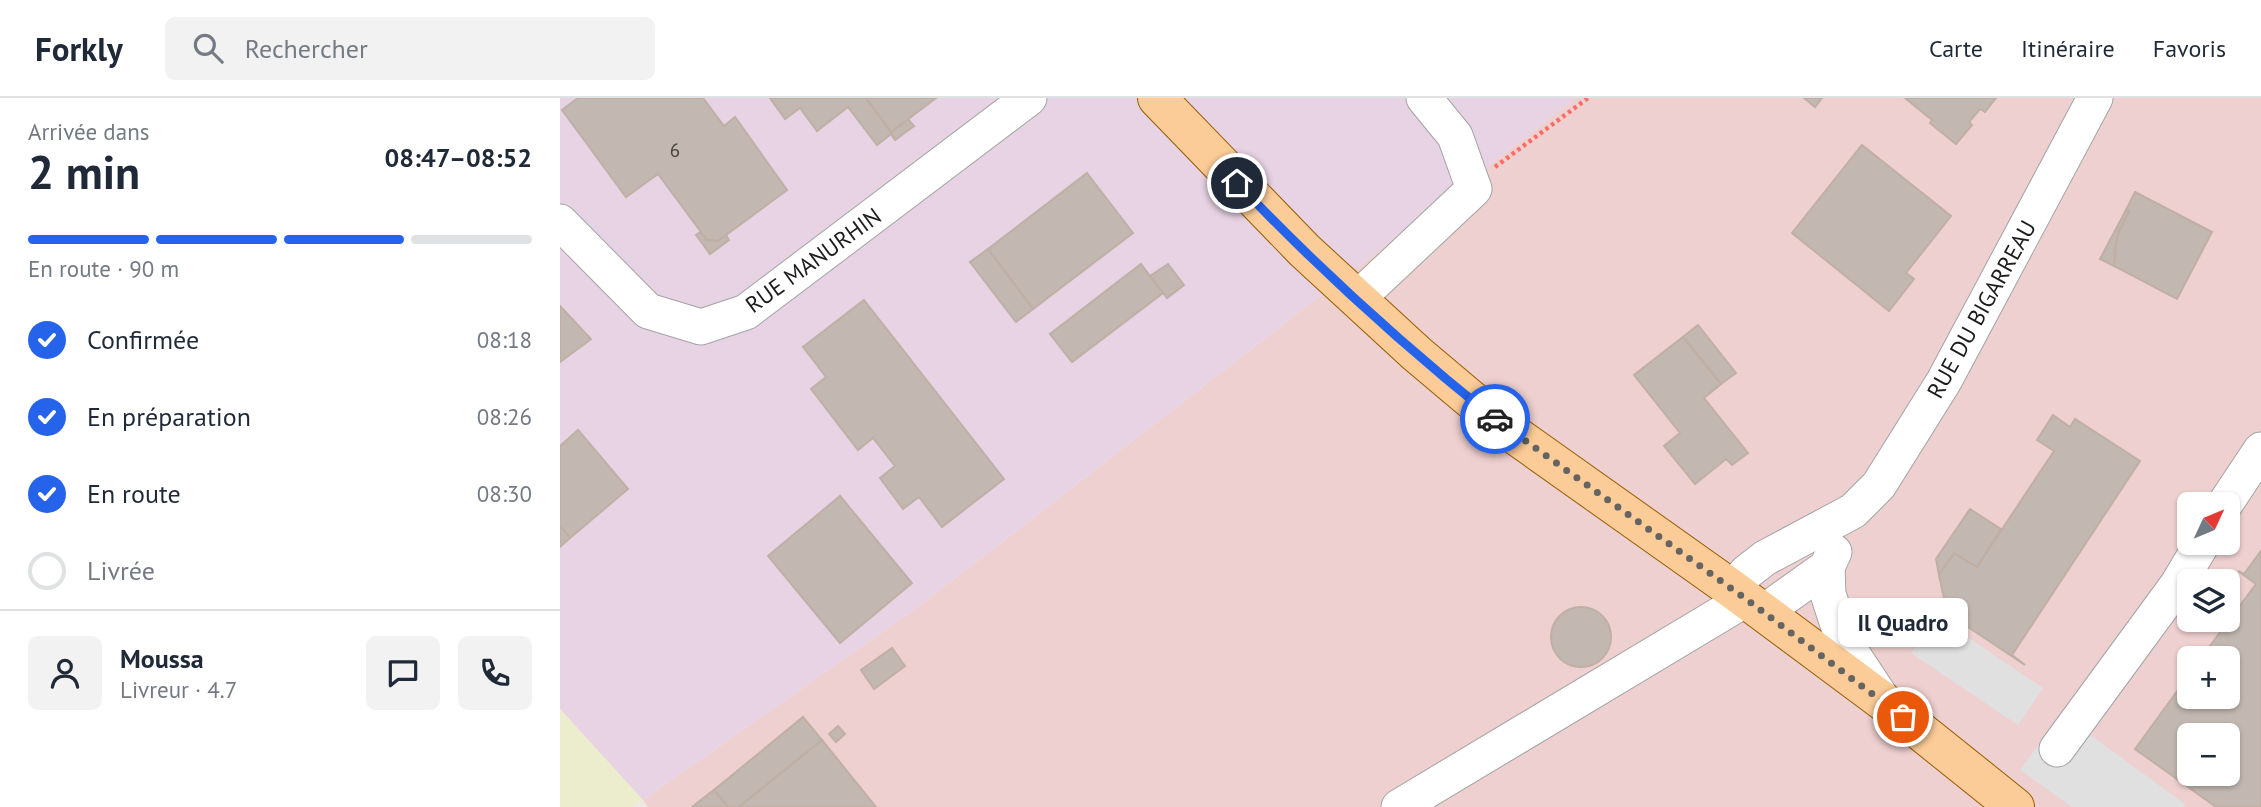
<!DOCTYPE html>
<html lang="fr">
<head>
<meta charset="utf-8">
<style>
	:root { --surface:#fff; --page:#f2f2f3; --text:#1f2937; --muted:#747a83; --line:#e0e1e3; --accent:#2563eb }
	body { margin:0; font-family:"PT Sans",sans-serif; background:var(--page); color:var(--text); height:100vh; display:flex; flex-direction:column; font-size:26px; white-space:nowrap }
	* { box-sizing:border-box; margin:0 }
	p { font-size:23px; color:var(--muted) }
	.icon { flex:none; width:38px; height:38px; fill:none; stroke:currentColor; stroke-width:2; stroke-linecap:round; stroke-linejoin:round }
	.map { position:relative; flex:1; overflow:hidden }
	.details { display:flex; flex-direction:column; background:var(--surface); width:560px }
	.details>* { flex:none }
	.needle { width:46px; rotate:46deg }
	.buttons { position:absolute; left:1617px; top:394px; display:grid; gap:14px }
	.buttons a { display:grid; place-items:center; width:63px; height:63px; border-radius:10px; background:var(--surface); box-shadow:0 2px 5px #0004; font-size:35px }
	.pin { position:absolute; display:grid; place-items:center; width:60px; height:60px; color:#fff; margin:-30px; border:4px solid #fff; border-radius:50%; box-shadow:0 2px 7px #0007 }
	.courier { position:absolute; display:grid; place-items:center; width:70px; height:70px; margin:-35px; border:5px solid #2563eb; border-radius:50%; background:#fff; color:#222; box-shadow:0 2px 9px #0007 }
	.bubble { position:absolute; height:49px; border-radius:10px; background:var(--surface); box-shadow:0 2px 5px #0004; font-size:23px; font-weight:700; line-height:49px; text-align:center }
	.overview em { font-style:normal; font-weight:700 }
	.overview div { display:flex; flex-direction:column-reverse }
	.overview { display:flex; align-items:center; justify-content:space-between; height:119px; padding:0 28px }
	h1 { font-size:46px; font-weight:700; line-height:52px }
	.bar { display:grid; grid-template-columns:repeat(4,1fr); gap:10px 7px; align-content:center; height:84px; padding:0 28px }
	.bar i { height:9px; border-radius:5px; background:var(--line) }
	.bar .on { background:var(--accent) }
	.bar p { grid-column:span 4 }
	.line { display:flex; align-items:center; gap:18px; padding:0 28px; border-top:2px solid var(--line) }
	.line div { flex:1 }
	.round { display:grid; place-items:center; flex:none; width:74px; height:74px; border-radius:10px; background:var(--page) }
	ol { padding:0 28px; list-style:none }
	li { display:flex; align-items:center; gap:21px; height:77px }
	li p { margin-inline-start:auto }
	li .icon { padding:7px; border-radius:50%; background:var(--accent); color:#fff; stroke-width:4 }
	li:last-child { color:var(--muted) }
	li i { width:38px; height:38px; border:4px solid var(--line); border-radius:50% }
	header { display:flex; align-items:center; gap:42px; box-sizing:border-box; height:98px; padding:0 35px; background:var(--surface); border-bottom:2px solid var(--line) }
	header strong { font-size:33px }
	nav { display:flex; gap:38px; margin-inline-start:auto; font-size:24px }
	.search { width:490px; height:63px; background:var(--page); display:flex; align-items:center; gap:18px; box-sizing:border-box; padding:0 24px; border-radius:10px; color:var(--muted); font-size:26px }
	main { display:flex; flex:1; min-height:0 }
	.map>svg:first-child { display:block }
	.commercial { fill:#efd0d0; fill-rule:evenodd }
	.industrial { fill:#e7d3e4 }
	.farmland { fill:#ecedcc }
	.parking { fill:#e0e0e0 }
	.building { fill:#c2b8b1; stroke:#bfafa4; stroke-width:2; fill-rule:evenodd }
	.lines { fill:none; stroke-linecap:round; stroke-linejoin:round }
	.minor-casing { stroke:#a3a3a3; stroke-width:37 }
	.major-casing { stroke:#945c00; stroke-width:40 }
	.path { stroke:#fa6e66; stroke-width:4.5; stroke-dasharray:3.5 3.5; stroke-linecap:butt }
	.minor { stroke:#fff; stroke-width:35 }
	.major { stroke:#fccc98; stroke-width:38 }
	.done { stroke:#666461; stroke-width:7; stroke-dasharray:0 12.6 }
	.route { stroke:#2563eb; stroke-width:9 }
	.labels { text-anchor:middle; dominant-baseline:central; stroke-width:5; stroke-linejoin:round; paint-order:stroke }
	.number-label { font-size:19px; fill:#464341 }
	.street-label { font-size:23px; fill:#1c1c1c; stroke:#fff }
</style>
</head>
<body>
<header>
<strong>Forkly</strong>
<div class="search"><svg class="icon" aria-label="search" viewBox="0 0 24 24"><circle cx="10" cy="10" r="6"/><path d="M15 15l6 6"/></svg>Rechercher</div>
<nav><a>Carte</a><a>Itinéraire</a><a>Favoris</a></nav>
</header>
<main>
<section class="details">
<div class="overview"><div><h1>2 min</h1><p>Arrivée dans</p></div><em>08:47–08:52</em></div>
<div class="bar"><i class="on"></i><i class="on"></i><i class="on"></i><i></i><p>En route · 90 m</p></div>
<ol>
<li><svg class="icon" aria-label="check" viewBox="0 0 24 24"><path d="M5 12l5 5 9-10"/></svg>Confirmée<p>08:18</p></li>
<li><svg class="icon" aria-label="check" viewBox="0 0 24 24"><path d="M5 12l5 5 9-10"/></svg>En préparation<p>08:26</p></li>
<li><svg class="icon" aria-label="check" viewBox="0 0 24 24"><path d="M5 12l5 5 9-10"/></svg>En route<p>08:30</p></li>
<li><i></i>Livrée</li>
</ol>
<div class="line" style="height:126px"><a class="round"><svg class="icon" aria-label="person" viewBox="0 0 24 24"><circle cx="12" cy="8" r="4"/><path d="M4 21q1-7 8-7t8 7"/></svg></a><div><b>Moussa</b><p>Livreur · 4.7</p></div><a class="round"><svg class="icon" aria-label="chat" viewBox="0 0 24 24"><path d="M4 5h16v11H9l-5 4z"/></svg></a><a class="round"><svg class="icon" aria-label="phone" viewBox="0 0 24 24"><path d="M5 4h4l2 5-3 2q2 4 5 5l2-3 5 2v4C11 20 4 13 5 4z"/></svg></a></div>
</section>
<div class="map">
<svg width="1701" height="709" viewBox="0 0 1701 709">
	<rect width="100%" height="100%" fill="#eee9e2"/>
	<path class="commercial" d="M1016,0H1701V709H88L83,702L358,509ZM1629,406H1668V444H1629ZM1629,483H1668V522H1629ZM1629,560H1668V598H1629ZM1629,637H1668V676H1629Z"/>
	<polygon class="industrial" points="0,0 1016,0 358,509 83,702 0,611"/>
	<polygon class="farmland" points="0,611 83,702 72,709 0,709"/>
	<g class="parking">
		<polygon points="1385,524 1483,590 1458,627 1351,555 1367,531"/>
		<polygon points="1501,616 1625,706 1624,709 1512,709 1460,672"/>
	</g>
	<g class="building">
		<polygon points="18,0 143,0 164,28 175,19 227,92 158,143 147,142 98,76 66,99 2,12"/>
		<polygon points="210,0 306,0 331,34 348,21 354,28 335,42 331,36 317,47 288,9 257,33 240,10 225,21"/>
		<polygon points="306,0 376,0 331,34"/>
		<polygon points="1244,0 1262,0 1255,9"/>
		<polygon points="1345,0 1436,0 1425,14 1420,11 1409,24 1412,27 1396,46 1370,25 1372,22"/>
		<polygon points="1302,47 1391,118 1346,175 1354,181 1329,213 1232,135"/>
		<polygon points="527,75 573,135 473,211 428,151"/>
		<polygon points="1575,94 1652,134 1617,201 1554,168 1557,139 1569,113 1566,112"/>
		<polygon points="1566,112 1569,113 1559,132 1555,148 1554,168 1540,161"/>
		<polygon points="140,134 147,142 158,143 166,137 169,142 150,156 136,137"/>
		<polygon points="428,151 473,211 456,224 410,164"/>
		<polygon points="581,166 603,195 512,264 490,236"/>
		<polygon points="608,166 624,187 607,200 590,178"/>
		<polygon points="304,202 444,381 382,429 359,399 343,411 320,380 335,368 313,340 298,352 251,291 266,279 243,249"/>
		<polygon points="0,208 31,241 0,264"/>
		<polygon points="1138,227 1176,275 1161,286 1123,239"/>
		<polygon points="1123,239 1161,286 1144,300 1188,355 1172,367 1166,361 1135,386 1104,348 1120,335 1074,277"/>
		<polygon points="1493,317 1510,329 1515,321 1580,363 1452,557 1465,567 1387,515 1379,477 1394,455 1417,469 1494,353 1477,342"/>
		<polygon points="18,332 68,391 10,440 0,428 0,348"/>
		<polygon points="280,398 352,485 280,545 208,458"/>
		<polygon points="1410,411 1441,431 1417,469 1394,455 1379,477 1376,461"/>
		<polygon points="0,428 10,440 0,449"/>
		<path d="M1701,453V709H1656L1575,651L1629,577V598H1668V560H1641L1696,486L1678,473L1684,476ZM1629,637H1668V676H1629Z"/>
		<circle cx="1021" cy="539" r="30"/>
		<polygon points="332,550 345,568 314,591 301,572"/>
		<polygon points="243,619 262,642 179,709 168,709 154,692"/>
		<polygon points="278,628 285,636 276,644 269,636"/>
		<polygon points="262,642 316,709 179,709"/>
		<polygon points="154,692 168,709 132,709"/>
	</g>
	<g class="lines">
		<defs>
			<g id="minor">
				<polyline points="0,124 88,213 141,229 186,214 469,0"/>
				<polyline points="797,201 914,91 895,38 864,0"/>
				<polyline points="1665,406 1701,352"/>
				<polyline points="1267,469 1268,496 1283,542 1320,598"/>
				<polyline points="1172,491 1187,474 1205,460 1293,413 1319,387 1384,283 1535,0"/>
				<polyline points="1204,514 1267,469 1274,454"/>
				<polyline points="1497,651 1618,486 1643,444"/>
				<polyline points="839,709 1186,501"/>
			</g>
			<polyline id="major" points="597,0 744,152 857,256 908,299 955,337 1172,491 1324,604 1455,709"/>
		</defs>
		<use href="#minor" class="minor-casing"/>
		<use href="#major" class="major-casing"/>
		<polyline class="path" points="935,69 1028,0"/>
		<use href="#minor" class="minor"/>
		<use href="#major" class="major"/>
	</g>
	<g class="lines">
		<polyline class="done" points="935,321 1186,501 1343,619"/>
		<path class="route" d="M677,85C757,169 844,248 935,321"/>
	</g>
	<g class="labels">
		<g class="number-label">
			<text x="115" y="52">6</text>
		</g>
		<g class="street-label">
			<text transform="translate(253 162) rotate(-36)">RUE MANURHIN</text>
			<text transform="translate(1421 211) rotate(-61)">RUE DU BIGARREAU</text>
		</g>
	</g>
</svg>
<div class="buttons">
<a><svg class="needle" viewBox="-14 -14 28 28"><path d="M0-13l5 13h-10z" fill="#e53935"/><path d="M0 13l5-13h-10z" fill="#747a83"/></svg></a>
<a><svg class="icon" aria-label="layers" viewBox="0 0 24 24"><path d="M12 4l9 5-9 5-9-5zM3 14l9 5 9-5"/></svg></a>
<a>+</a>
<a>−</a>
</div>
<div class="pin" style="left:1343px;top:619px;background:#ea580c"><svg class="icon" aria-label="bag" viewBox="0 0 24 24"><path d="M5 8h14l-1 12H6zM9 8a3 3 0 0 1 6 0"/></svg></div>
<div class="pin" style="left:677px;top:85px;background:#1f2937"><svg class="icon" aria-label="home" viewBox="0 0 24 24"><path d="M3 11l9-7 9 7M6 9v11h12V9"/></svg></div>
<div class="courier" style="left:935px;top:321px"><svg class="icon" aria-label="car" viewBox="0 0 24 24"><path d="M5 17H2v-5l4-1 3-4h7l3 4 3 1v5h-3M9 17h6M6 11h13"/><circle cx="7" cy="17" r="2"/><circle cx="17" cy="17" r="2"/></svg></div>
<div class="bubble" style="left:1278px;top:500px;width:130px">Il Quadro</div>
</div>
</main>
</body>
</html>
